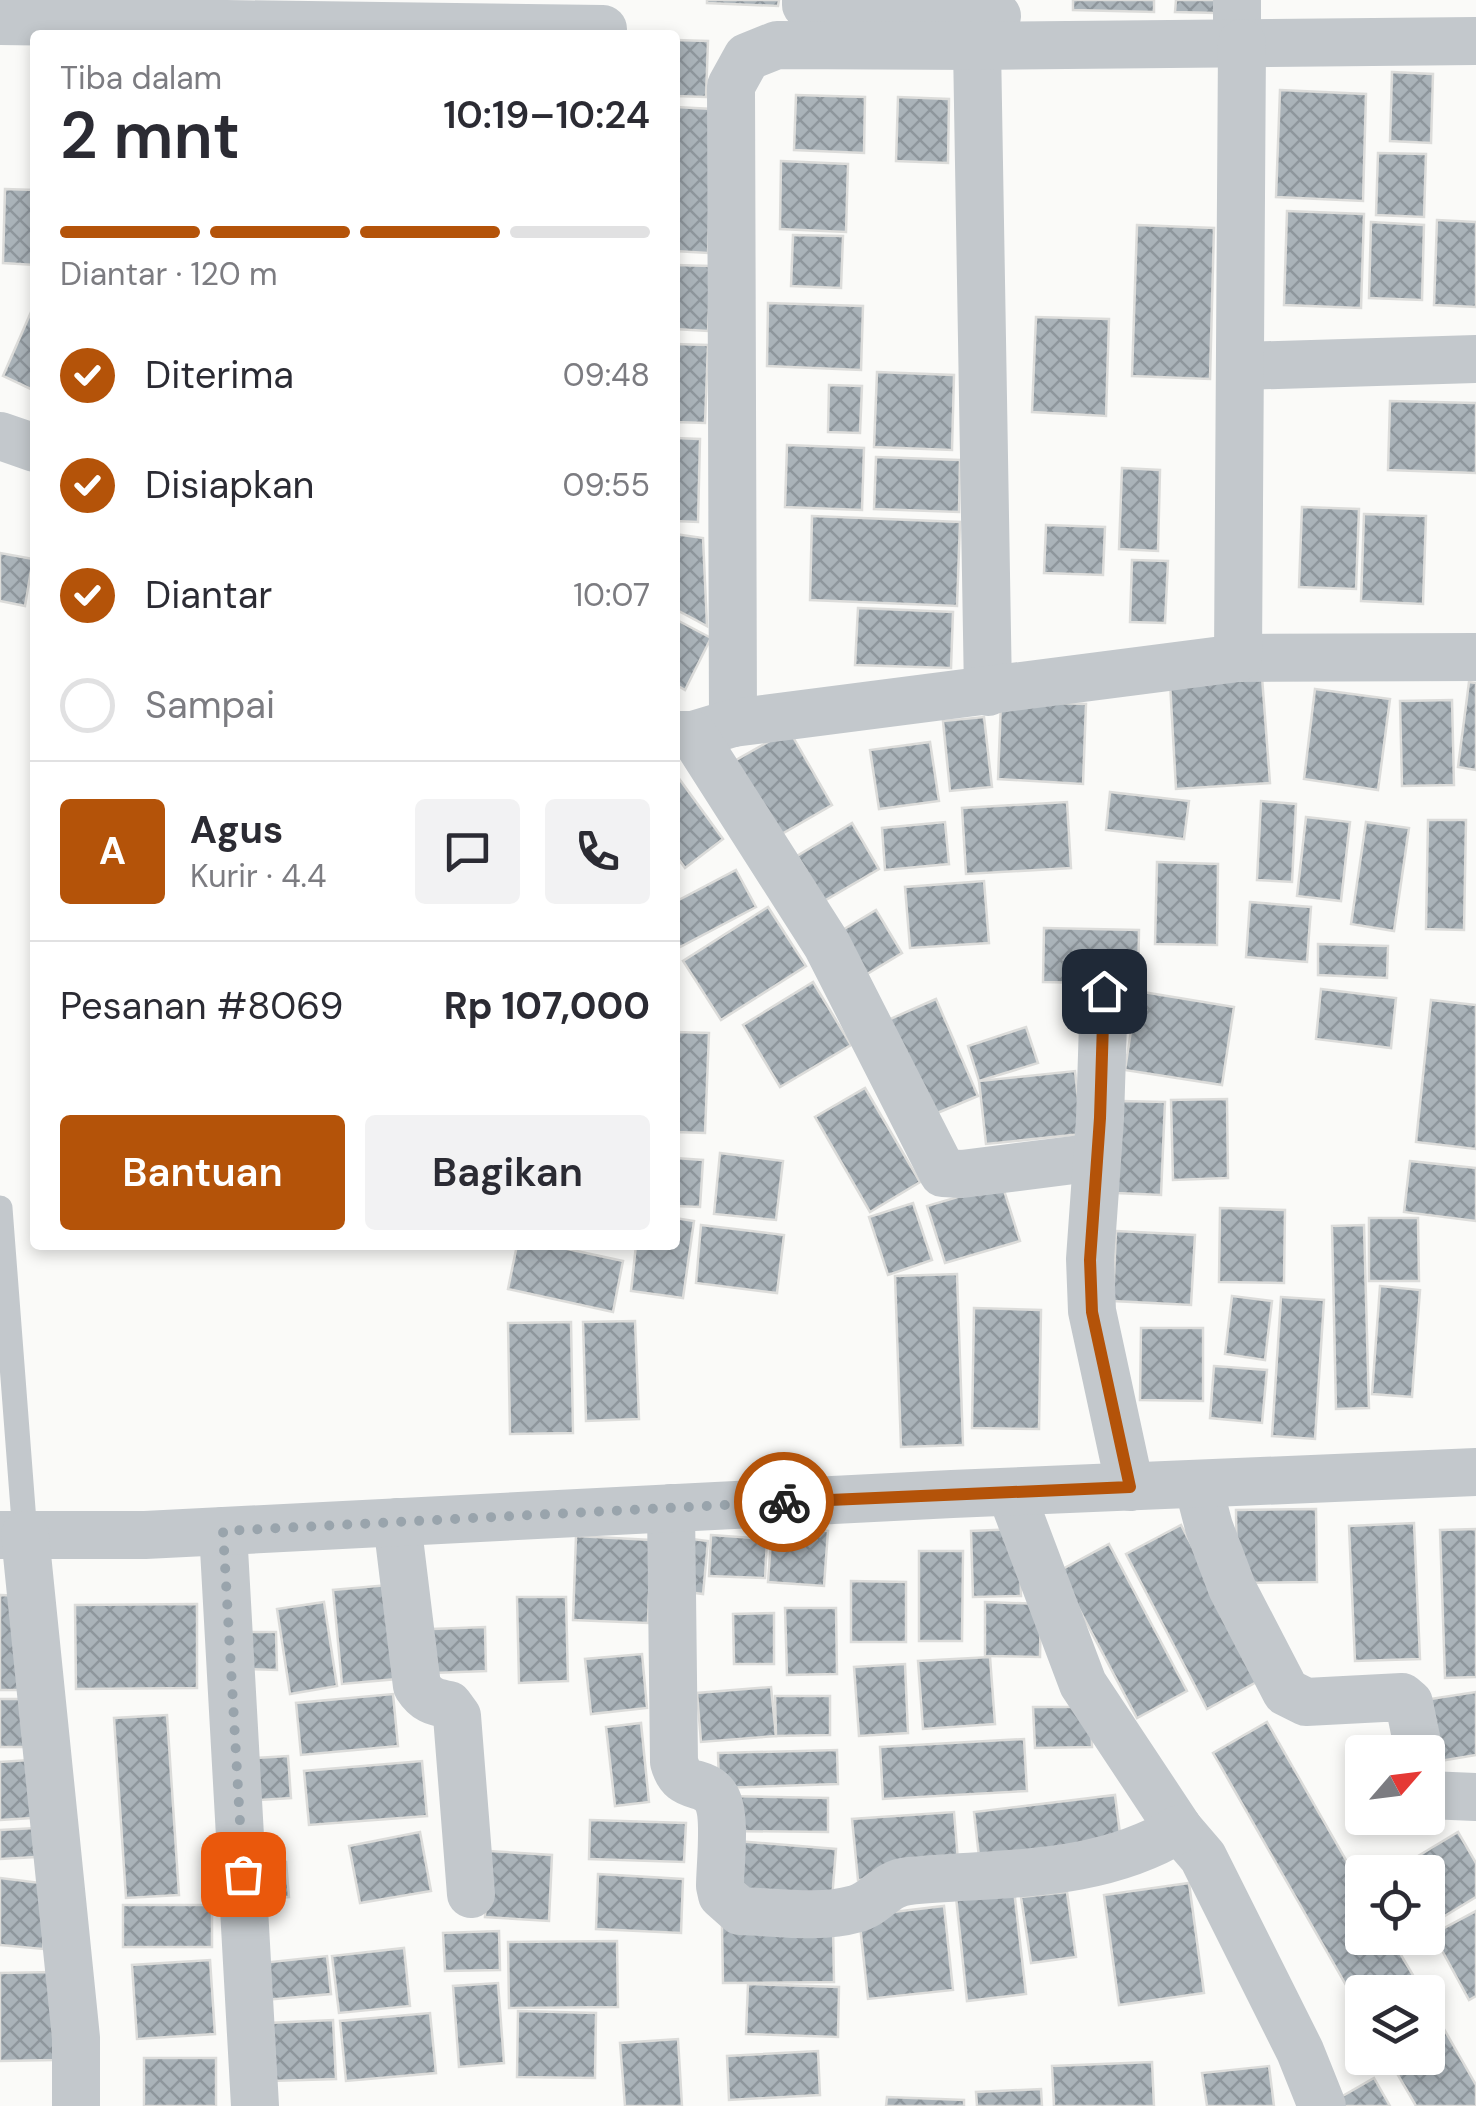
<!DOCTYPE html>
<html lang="id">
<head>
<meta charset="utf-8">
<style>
	:root { --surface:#fff; --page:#f2f2f3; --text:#2b2b33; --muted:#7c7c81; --line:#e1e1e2; --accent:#b45309 }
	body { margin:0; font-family:"DM Sans",sans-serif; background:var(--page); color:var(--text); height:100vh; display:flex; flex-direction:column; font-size:38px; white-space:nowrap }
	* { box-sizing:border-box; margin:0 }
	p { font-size:32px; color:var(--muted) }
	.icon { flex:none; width:55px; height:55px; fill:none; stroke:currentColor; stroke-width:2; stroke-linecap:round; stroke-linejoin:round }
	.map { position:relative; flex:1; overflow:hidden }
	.panel { position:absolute; left:30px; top:30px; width:650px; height:1220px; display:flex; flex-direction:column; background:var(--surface); border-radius:10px; box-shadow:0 5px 15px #0003 }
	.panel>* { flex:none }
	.needle { width:65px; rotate:62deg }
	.buttons { position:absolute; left:1345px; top:1735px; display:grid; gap:20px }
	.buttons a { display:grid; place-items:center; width:100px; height:100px; border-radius:10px; background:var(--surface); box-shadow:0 5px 15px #0003; font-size:50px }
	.pin { position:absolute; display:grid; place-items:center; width:85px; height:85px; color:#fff; margin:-42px; border-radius:20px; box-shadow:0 5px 15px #0006 }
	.courier { position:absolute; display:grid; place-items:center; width:100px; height:100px; margin:-50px; border:8px solid #b45309; border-radius:50%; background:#fff; color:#222; box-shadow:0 2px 12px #0007 }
	.head em { font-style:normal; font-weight:600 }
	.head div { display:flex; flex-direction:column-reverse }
	.head { display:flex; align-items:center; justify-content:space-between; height:170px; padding:0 30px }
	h1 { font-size:65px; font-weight:600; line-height:75px }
	.bar { display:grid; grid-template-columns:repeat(4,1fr); gap:15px 10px; align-content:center; height:120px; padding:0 30px }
	.bar i { height:12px; border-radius:8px; background:var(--line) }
	.bar .active { background:var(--accent) }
	.bar p { grid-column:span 4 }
	.line { display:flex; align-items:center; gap:25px; padding:0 30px; border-top:2px solid var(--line) }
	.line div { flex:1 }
	.round { display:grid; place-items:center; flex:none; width:105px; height:105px; border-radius:10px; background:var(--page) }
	ol { padding:0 30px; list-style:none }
	li { display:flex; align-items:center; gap:30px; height:110px }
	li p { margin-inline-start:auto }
	li .icon { padding:10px; border-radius:50%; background:var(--accent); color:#fff; stroke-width:4 }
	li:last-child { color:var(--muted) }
	li i { width:55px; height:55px; border:5px solid var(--line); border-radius:50% }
	.button { display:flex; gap:20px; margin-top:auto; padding:20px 30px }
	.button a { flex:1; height:115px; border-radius:10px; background:var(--accent); color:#fff; font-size:40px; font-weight:600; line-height:115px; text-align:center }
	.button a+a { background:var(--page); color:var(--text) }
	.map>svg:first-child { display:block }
	.building { fill:url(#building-cross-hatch); stroke:#dcdcda; stroke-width:2.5 }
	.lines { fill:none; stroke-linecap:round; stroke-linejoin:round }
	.service { stroke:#c3c8cc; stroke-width:25 }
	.minor { stroke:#c3c8cc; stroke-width:48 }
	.done { stroke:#99a4ac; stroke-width:10; stroke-dasharray:0 18 }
	.route { stroke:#b45309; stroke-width:12 }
</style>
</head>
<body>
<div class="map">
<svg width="1476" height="2106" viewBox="0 0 1476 2106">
	<defs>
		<pattern id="building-cross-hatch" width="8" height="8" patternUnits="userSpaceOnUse" patternTransform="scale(2.5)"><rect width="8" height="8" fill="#aab3b9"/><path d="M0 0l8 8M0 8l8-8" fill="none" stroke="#8e969c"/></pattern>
	</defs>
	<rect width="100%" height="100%" fill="#fafaf8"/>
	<g class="building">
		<polygon points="707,0 779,0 778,6 707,3"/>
		<polygon points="1073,0 1154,0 1154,12 1073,10"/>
		<polygon points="1176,0 1217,0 1216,13 1175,12"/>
		<polygon points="675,40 708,41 706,97 675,96"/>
		<polygon points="1392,72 1433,74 1431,143 1390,141"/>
		<polygon points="1280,90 1366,94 1363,201 1276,197"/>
		<polygon points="796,95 865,97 864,153 794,150"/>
		<polygon points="898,97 949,99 948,163 896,161"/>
		<polygon points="675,107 713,109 708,253 675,251"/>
		<polygon points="1378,153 1426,154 1424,217 1376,215"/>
		<polygon points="781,161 848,164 846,232 780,229"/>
		<polygon points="5,189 35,190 35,265 3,263"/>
		<polygon points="1287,211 1364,214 1361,308 1284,305"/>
		<polygon points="1437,220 1476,222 1476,307 1434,305"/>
		<polygon points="1371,222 1424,225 1422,300 1369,298"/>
		<polygon points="1137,225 1214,228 1210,379 1132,376"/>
		<polygon points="793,235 843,236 841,288 791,286"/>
		<polygon points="675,265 711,266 708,331 675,329"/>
		<polygon points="35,303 35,391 3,376"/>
		<polygon points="768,303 863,306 861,370 767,366"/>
		<polygon points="1036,317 1109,319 1106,416 1032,412"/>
		<polygon points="675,344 708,345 705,423 675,422"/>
		<polygon points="877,372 954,375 952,450 874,447"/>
		<polygon points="829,385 862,386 860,433 828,432"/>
		<polygon points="1390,401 1476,403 1476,473 1388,470"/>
		<polygon points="675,438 700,439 698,522 675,521"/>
		<polygon points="787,445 864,448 862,510 785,507"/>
		<polygon points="876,457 960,460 959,512 874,509"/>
		<polygon points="1122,468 1160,470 1158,551 1119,549"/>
		<polygon points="1302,507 1359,509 1356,589 1299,587"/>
		<polygon points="1364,514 1426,516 1423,604 1361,601"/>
		<polygon points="812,516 960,522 957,606 810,600"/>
		<polygon points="1046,525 1105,527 1103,575 1044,573"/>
		<polygon points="675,534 703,538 707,626 675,609"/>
		<polygon points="0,553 33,559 25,606 0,601"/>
		<polygon points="1132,560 1168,561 1165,623 1130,622"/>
		<polygon points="858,608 953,612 951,668 855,665"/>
		<polygon points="675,619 711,638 685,690 675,684"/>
		<polygon points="1262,677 1270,783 1176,789 1170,683"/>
		<polygon points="1469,682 1476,683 1476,770 1458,767"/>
		<polygon points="1315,689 1390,699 1378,790 1304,779"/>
		<polygon points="1452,700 1454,785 1402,786 1400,701"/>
		<polygon points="1001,701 1086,704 1083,784 998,779"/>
		<polygon points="984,717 992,787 950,791 943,721"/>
		<polygon points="789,730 832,805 773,839 729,764"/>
		<polygon points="930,742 939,801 879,809 870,750"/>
		<polygon points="675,773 723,839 685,868 675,854"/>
		<polygon points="1110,792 1189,801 1184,839 1106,830"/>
		<polygon points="1261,801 1296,804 1292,882 1257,880"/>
		<polygon points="1067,802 1071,868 966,874 962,808"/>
		<polygon points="1306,817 1350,822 1341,901 1297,896"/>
		<polygon points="1428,820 1466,820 1464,930 1426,929"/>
		<polygon points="945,822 949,864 885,870 882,828"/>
		<polygon points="1366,822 1409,828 1394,931 1351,924"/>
		<polygon points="852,823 879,869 824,901 797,856"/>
		<polygon points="1157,862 1218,864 1217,945 1155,944"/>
		<polygon points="736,870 756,907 680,947 675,937 675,902"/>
		<polygon points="984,881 989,943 910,948 905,887"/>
		<polygon points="1250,902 1311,907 1307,962 1246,957"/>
		<polygon points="768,907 806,966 721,1020 683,961"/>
		<polygon points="876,910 902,953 867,974 841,931"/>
		<polygon points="1044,928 1139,930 1138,984 1043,982"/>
		<polygon points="1318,944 1388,946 1387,978 1318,975"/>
		<polygon points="813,982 851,1045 780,1087 743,1025"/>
		<polygon points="1321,989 1396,998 1391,1048 1316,1039"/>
		<polygon points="1137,991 1234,1007 1222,1085 1125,1070"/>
		<polygon points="936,999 978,1096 930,1116 888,1020"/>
		<polygon points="1431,1000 1476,1005 1476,1149 1416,1142"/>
		<polygon points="1026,1027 1038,1063 979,1081 968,1046"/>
		<polygon points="675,1032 709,1033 705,1133 675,1132"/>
		<polygon points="1075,1071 1082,1134 986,1144 979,1081"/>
		<polygon points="865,1088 920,1182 870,1212 815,1117"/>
		<polygon points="1227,1099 1228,1178 1173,1180 1171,1100"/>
		<polygon points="1120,1101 1165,1102 1161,1195 1117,1193"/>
		<polygon points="720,1153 783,1161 776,1220 714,1214"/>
		<polygon points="675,1158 703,1160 700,1207 675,1206"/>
		<polygon points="1410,1161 1476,1168 1476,1221 1404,1212"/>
		<polygon points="1002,1184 1020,1241 945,1263 927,1206"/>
		<polygon points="913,1203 932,1260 888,1275 869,1217"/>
		<polygon points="1220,1208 1285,1210 1284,1283 1219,1282"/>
		<polygon points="675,1218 694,1221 683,1298 631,1291 636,1245 675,1245"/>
		<polygon points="1369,1218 1418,1218 1419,1281 1369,1281"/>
		<polygon points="701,1225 784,1235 777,1293 696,1283"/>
		<polygon points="1364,1225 1369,1408 1336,1409 1332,1226"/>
		<polygon points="1116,1231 1195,1235 1191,1305 1113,1301"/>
		<polygon points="517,1245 549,1245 623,1261 613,1312 508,1289"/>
		<polygon points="957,1274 963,1445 901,1447 895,1276"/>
		<polygon points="1380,1286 1420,1290 1412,1397 1372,1394"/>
		<polygon points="1232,1296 1272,1301 1265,1360 1225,1354"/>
		<polygon points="1281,1297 1324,1300 1315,1439 1272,1436"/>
		<polygon points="974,1308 1041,1310 1039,1429 972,1428"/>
		<polygon points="635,1321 639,1419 586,1421 583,1322"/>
		<polygon points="571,1322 573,1433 510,1434 508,1323"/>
		<polygon points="1141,1328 1203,1328 1203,1401 1140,1400"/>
		<polygon points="1214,1366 1267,1370 1262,1423 1210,1418"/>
		<polygon points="1316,1509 1317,1582 1237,1583 1236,1510"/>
		<polygon points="1414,1523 1420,1659 1355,1661 1349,1526"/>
		<polygon points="1181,1525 1262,1679 1207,1709 1126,1554"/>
		<polygon points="772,1526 828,1531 824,1586 768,1582"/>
		<polygon points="1019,1529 1021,1596 973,1597 971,1531"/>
		<polygon points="1476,1529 1476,1677 1445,1678 1440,1530"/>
		<polygon points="711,1535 767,1539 765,1578 709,1576"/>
		<polygon points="576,1536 651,1540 648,1623 573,1620"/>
		<polygon points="684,1538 708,1541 703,1594 679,1591"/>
		<polygon points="1109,1544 1187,1691 1137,1718 1059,1571"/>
		<polygon points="919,1551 963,1551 962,1641 919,1641"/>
		<polygon points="851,1581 906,1582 906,1642 851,1642"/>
		<polygon points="388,1585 397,1679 342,1684 333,1590"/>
		<polygon points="0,1595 25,1596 21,1690 0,1690"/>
		<polygon points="517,1597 566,1597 568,1681 519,1683"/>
		<polygon points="324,1602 337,1686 290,1694 277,1609"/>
		<polygon points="985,1602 1041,1604 1040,1657 985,1656"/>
		<polygon points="197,1604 197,1688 76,1689 75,1605"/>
		<polygon points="785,1608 836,1608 837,1674 787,1675"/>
		<polygon points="774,1613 774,1664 734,1664 733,1614"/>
		<polygon points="485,1627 486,1671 433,1673 432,1629"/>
		<polygon points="244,1632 276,1632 277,1670 244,1669"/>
		<polygon points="642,1654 647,1708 591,1714 585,1659"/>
		<polygon points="990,1657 995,1724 923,1729 918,1661"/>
		<polygon points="905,1664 908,1733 859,1736 854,1667"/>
		<polygon points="771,1687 776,1736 701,1742 697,1693"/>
		<polygon points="1476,1692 1476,1755 1434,1762 1424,1700"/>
		<polygon points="393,1694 398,1746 301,1755 296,1703"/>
		<polygon points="775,1696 830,1696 830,1735 776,1736"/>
		<rect x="0" y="1699" width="37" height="48"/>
		<polygon points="1033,1707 1091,1707 1092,1747 1035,1748"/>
		<polygon points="167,1715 179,1895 126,1898 114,1718"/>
		<polygon points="1267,1722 1362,1888 1362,1938 1391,1938 1423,1992 1362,1992 1362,2013 1213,1753"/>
		<polygon points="641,1723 649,1802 615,1806 606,1727"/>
		<polygon points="1024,1739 1027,1791 883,1799 880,1747"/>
		<polygon points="837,1750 838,1784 719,1788 718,1753"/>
		<polygon points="288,1756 291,1798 260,1800 256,1758"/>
		<polygon points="44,1759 48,1817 0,1820 0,1762"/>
		<polygon points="422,1761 427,1816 309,1825 304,1771"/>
		<polygon points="1115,1795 1122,1849 980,1866 974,1812"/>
		<polygon points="725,1796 828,1798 828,1832 725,1831"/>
		<polygon points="954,1812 959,1873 858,1880 852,1819"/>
		<polygon points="590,1820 686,1823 684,1862 589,1859"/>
		<polygon points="53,1827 54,1856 0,1859 0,1830"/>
		<polygon points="420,1832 431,1891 360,1903 349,1846"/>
		<polygon points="1458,1832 1476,1863 1476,1897 1428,1926 1428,1872 1393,1871"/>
		<polygon points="737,1841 836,1849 832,1899 734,1890"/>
		<polygon points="489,1851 552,1855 549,1921 485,1917"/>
		<polygon points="286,1862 289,1897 268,1899 265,1863"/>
		<polygon points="598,1874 683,1879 681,1933 596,1929"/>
		<polygon points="0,1878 49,1884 43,1949 0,1945"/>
		<polygon points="1189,1883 1204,1993 1119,2005 1104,1895"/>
		<polygon points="1014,1890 1026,1994 967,2001 956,1897"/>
		<polygon points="1067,1892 1076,1957 1031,1963 1021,1897"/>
		<rect x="123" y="1905" width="89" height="42"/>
		<polygon points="944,1906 953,1990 868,1999 859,1916"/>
		<polygon points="1476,1911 1476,1996 1469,2000 1433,1934"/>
		<polygon points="833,1924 834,1982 723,1983 722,1926"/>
		<polygon points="499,1931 500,1970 445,1971 443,1933"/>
		<polygon points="617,1941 618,2007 509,2008 508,1942"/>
		<polygon points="404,1948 410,2006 339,2013 332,1956"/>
		<polygon points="327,1956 331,1994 265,2000 261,1963"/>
		<polygon points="210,1960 215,2034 137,2039 132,1965"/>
		<polygon points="53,1972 55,2060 0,2061 0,1973"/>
		<polygon points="498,1983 504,2063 459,2067 453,1986"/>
		<polygon points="748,1984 839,1987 838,2037 746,2034"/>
		<polygon points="1428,2001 1476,2085 1476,2106 1416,2106 1388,2058 1428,2058"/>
		<polygon points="518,2011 596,2013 595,2078 517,2077"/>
		<polygon points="430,2013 436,2073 346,2081 340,2021"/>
		<polygon points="333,2020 336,2079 271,2081 268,2023"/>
		<polygon points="678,2039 682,2106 625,2106 620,2043"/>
		<polygon points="818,2051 820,2095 729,2100 727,2056"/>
		<rect x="144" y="2058" width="72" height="48"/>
		<polygon points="1152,2062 1154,2106 1054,2106 1052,2066"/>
		<polygon points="1269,2066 1274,2106 1207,2106 1202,2073"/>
		<polygon points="1374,2078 1390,2106 1328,2106 1327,2105"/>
		<polygon points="1041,2089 1042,2106 977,2106 976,2092"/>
		<polygon points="887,2097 964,2100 964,2106 886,2106"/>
	</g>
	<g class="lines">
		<polyline class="service" points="0,1208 25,1535"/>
		<g class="minor">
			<polyline points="806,0 806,5 997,16"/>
			<polyline points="1237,0 1237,21"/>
			<polyline points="0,21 603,29"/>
			<polyline points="977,46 988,692"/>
			<polyline points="1242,366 1476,359"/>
			<polyline points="0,436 35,448"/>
			<polyline points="1238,658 1476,657"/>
			<polyline points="733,723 731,86 747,57 777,45 977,46 1476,41"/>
			<polyline points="675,735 693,735 733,723 1238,658 1242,43"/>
			<polyline points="693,735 827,945 943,1173 962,1174 1097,1157"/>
			<polyline points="1104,991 1100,1119 1090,1259 1092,1311 1130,1487"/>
			<polyline points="1198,1485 1209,1527 1232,1588 1286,1692 1306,1702 1402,1697 1409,1703 1419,1752"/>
			<polyline points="1011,1493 1083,1684 1179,1829 1203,1857 1300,2051 1322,2106"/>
			<path d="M671,1508L674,1762C682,1792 702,1778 715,1796C727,1812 720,1865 720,1886L722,1895L740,1911C776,1912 820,1919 855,1909C876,1904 885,1883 909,1881C1001,1872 1097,1879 1179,1829"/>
			<path d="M397,1522L417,1686C426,1700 434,1702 449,1705L457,1716L471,1894"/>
			<polyline points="223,1531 255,2106"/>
			<polyline points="0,1535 145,1535 952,1494 1476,1472"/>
			<polyline points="25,1535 76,2038 76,2106"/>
			<polyline points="1428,1795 1476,1797"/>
		</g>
	</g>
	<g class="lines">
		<polyline class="done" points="243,1874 223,1531 784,1502"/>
		<polyline class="route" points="784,1502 1130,1487 1092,1312 1090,1260 1100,1118 1104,991"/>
	</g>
</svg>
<div class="buttons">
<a><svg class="needle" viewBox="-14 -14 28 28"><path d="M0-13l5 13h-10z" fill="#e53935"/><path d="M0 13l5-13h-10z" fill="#7c7c81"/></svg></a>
<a><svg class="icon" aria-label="locate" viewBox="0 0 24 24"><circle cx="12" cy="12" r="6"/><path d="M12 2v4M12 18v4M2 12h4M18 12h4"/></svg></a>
<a><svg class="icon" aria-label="layers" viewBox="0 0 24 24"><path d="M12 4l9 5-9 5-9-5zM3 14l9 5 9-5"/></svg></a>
</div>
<div class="pin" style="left:243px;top:1874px;background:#ea580c"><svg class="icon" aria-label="bag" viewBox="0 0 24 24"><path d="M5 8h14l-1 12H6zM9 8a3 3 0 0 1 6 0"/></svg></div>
<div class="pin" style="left:1104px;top:991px;background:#1f2937"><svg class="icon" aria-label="home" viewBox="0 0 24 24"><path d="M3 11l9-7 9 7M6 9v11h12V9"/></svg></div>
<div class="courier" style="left:784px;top:1502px"><svg class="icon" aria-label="bike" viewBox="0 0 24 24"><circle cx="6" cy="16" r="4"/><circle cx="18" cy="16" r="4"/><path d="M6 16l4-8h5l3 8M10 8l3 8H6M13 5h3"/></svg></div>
<section class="panel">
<div class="head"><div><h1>2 mnt</h1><p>Tiba dalam</p></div><em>10:19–10:24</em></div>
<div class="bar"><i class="active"></i><i class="active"></i><i class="active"></i><i></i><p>Diantar · 120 m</p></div>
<ol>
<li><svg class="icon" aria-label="check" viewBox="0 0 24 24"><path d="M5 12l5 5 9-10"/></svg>Diterima<p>09:48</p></li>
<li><svg class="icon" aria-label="check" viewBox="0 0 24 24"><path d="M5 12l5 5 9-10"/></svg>Disiapkan<p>09:55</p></li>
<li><svg class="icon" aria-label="check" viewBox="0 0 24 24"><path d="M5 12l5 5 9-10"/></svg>Diantar<p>10:07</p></li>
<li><i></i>Sampai</li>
</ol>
<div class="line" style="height:180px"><b class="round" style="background:var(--accent);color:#fff">A</b><div><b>Agus</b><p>Kurir · 4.4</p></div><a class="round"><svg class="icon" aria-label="chat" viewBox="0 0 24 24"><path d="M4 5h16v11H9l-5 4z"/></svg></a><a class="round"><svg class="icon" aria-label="phone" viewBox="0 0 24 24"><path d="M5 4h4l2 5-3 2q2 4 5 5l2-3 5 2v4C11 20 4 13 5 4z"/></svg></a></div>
<div class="line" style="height:130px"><div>Pesanan #8069</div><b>Rp 107,000</b></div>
<div class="button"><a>Bantuan</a><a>Bagikan</a></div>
</section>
</div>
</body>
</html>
